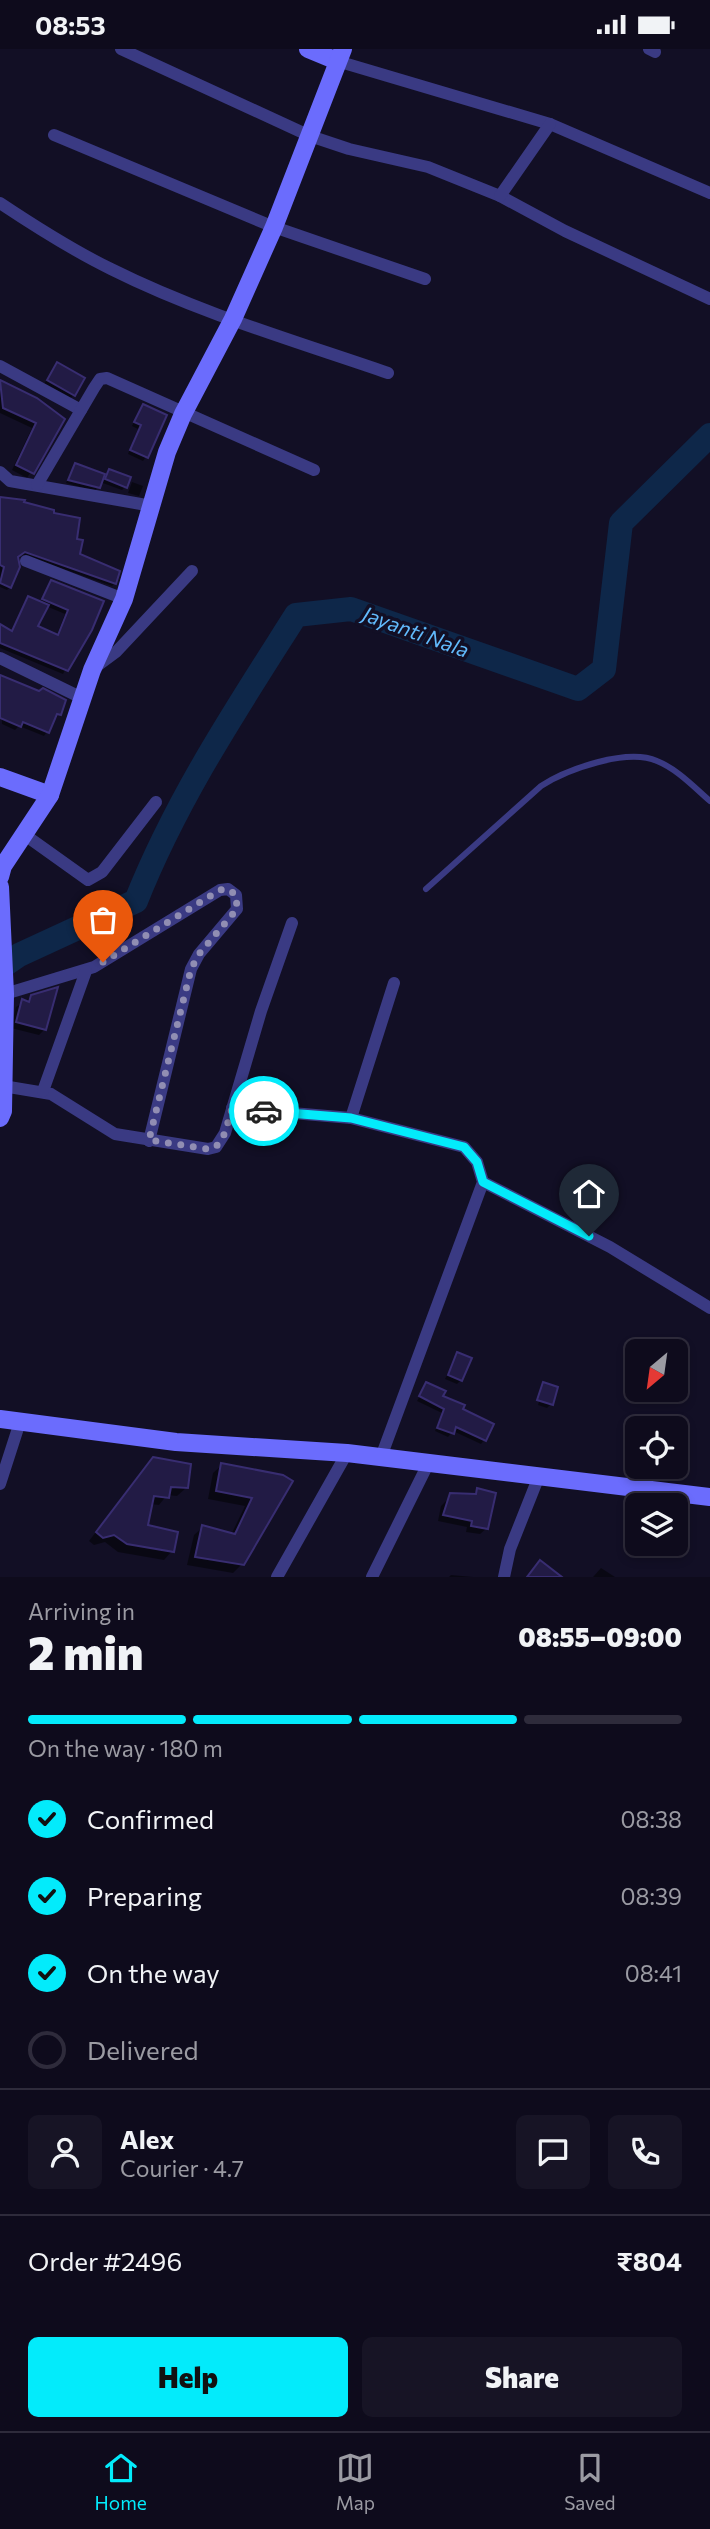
<!DOCTYPE html>
<html lang="en">
<head>
<meta charset="utf-8">
<style>
	:root { --surface:#0e0b1c; --page:#171425; --text:#f1f3f6; --muted:#9b9ba3; --line:#2e2b3b; --accent:#03ebfb }
	body { margin:0; font-family:Commissioner,sans-serif; background:var(--page); color:var(--text); height:100vh; display:flex; flex-direction:column; font-size:26px; white-space:nowrap }
	* { box-sizing:border-box; margin:0 }
	p { font-size:23px; color:var(--muted) }
	.icon { flex:none; width:38px; height:38px; fill:none; stroke:currentColor; stroke-width:2; stroke-linecap:round; stroke-linejoin:round }
	.map { position:relative; height:1528px; overflow:hidden }
	.panel { display:flex; flex-direction:column; background:var(--surface); flex:1 }
	.panel>* { flex:none }
	.needle { width:46px; rotate:209deg }
	.tools { position:absolute; left:625px; top:1290px; display:grid; gap:14px }
	.tools a { display:grid; place-items:center; width:63px; height:63px; border-radius:10px; background:var(--surface); box-shadow:0 4px 10px #0003,0 0 0 2px var(--line); font-size:35px }
	.pin { position:absolute; display:grid; place-items:center; width:60px; height:60px; color:#fff; margin:-72px -30px; border-radius:50% 50% 50% 0; rotate:-45deg; box-shadow:0 0 7px #0007 }
	.pin .icon { rotate:45deg }
	.courier { position:absolute; display:grid; place-items:center; width:70px; height:70px; margin:-35px; border:5px solid #03ebfb; border-radius:50%; background:#fff; color:#222; box-shadow:0 2px 9px #0007 }
	.overview em { font-style:normal; font-weight:800 }
	.overview div { display:flex; flex-direction:column-reverse }
	.overview { display:flex; align-items:center; justify-content:space-between; height:119px; padding:0 28px }
	h1 { font-size:46px; font-weight:800; line-height:52px }
	.bar { display:grid; grid-template-columns:repeat(4,1fr); gap:10px 7px; align-content:center; height:84px; padding:0 28px }
	.bar i { height:9px; border-radius:5px; background:var(--line) }
	.bar .on { background:var(--accent) }
	.bar p { grid-column:span 4 }
	.line { display:flex; align-items:center; gap:18px; padding:0 28px; border-top:2px solid var(--line) }
	.line div { flex:1 }
	.round { display:grid; place-items:center; flex:none; width:74px; height:74px; border-radius:10px; background:var(--page) }
	ol { padding:0 28px; list-style:none }
	li { display:flex; align-items:center; gap:21px; height:77px }
	li p { margin-inline-start:auto }
	li .icon { padding:7px; border-radius:50%; background:var(--accent); color:#111; stroke-width:4 }
	li:last-child { color:var(--muted) }
	li i { width:38px; height:38px; border:4px solid var(--line); border-radius:50% }
	.cta { display:flex; gap:14px; margin-top:auto; padding:14px 28px }
	.cta a { flex:1; height:80px; border-radius:10px; background:var(--accent); color:#111; font-size:28px; font-weight:800; line-height:80px; text-align:center }
	.cta a+a { background:var(--page); color:var(--text) }
	.status { display:flex; justify-content:space-between; align-items:center; height:49px; padding:0 35px; background:var(--surface); direction:ltr }
	.status svg { height:19px; fill:currentColor }
	.tabs { display:flex; justify-content:space-around; align-items:center; height:98px; border-top:2px solid var(--line); background:var(--surface); font-size:19px; color:var(--muted) }
	.tabs a { display:grid; justify-items:center; gap:4px }
	.tabs .on { color:var(--accent) }
	.map>svg:first-child { display:block }
	.shadow { fill:#0007; fill-rule:evenodd }
	.lines { fill:none; stroke-linecap:round; stroke-linejoin:round }
	.river { stroke:#0e2749; stroke-width:24 }
	.building { fill:#221b45; stroke:#382d71; stroke-width:2 }
	.lane { stroke:#3a3a83; stroke-width:6 }
	.street { stroke:#3a3a83; stroke-width:12 }
	.secondary { stroke:#6b6cfd; stroke-width:18 }
	.done { stroke:#918eb3; stroke-width:7; stroke-dasharray:0 12.6 }
	.route { stroke:#03ebfb; stroke-width:9 }
	.labels { text-anchor:middle; dominant-baseline:central; stroke-width:7; stroke-linejoin:round; paint-order:stroke }
	.water-label { font-size:21px; font-style:italic; fill:#62bbfd; stroke:#120f25 }
</style>
</head>
<body>
<div class="status"><b>08:53</b><svg viewBox="0 0 49 12"><path d="M0 12V9h3v3zM5 12V6h3v6zM10 12V3h3v9zM15 12V0h3v12zM26 1h20v11H26zM47 4h2v5h-2z"/></svg></div>
<div class="map">
<svg width="710" height="1528" viewBox="0 0 710 1528">
	<rect width="100%" height="100%" fill="#120f25"/>
	<g class="shadow">
		<polygon points="57,315 74,346 70,349 44,335"/>
		<polygon points="0,333 36,350 63,371 27,429 12,421 32,379 0,364"/>
		<polygon points="143,357 146,408 143,412 128,405 138,380 132,377"/>
		<polygon points="75,416 105,427 109,422 125,438 122,441 100,433 95,442 66,434"/>
		<polygon points="132,433 143,437 139,447 128,444"/>
		<polygon points="0,453 17,453 78,471 75,491 78,506 115,534 112,537 21,505 16,509 10,538 7,541 0,538"/>
		<path d="M51,533L101,553L63,625L0,599V577L11,583L25,553L29,549L40,554ZM46,557L65,565L56,588L36,578Z"/>
		<polygon points="0,629 39,644 59,665 44,687 19,677 15,681 2,675"/>
		<polygon points="32,948 45,980 39,986 11,979 16,958"/>
		<polygon points="458,1305 461,1331 457,1335 445,1330"/>
		<polygon points="427,1335 484,1391 481,1395 453,1382 448,1388 435,1382 442,1364 417,1352"/>
		<polygon points="544,1335 551,1355 547,1359 538,1356"/>
		<polygon points="222,1416 282,1427 242,1515 233,1524 187,1516 194,1486 203,1478 231,1486 245,1457 208,1450 213,1424"/>
		<polygon points="145,1419 186,1439 177,1447 167,1446 159,1456 150,1455 146,1478 172,1502 164,1511 118,1503 105,1493 94,1496 89,1492"/>
		<polygon points="478,1441 487,1479 480,1485 466,1483 467,1478 438,1472 441,1457 448,1450 457,1444 472,1446"/>
		<polygon points="601,1519 615,1528 593,1528"/>
		<polygon points="451,1526 473,1528 449,1528"/>
	</g>
	<g class="lines">
		<path class="river" d="M0,919L19,906L136,852C177,749 237,659 296,566L351,560L578,640L604,620L621,474L710,386"/>
	</g>
	<g class="building">
		<polygon points="57,313 85,329 75,347 47,331"/>
		<polygon points="0,331 37,349 65,370 34,425 16,416 36,374 3,359"/>
		<polygon points="143,355 167,366 148,409 130,401 141,376 134,373"/>
		<polygon points="75,414 105,425 100,439 68,431"/>
		<polygon points="109,420 131,428 127,439 105,430"/>
		<polygon points="0,448 25,451 24,453 54,461 54,464 80,469 77,490 83,491 80,505 120,522 116,535 25,503 18,508 20,518 11,539 0,534 4,518 0,516"/>
		<polygon points="51,531 104,552 92,581 68,622 0,594 0,575 12,582 28,547 49,556 38,577 58,586 68,561 42,550"/>
		<polygon points="0,626 39,642 43,639 66,651 61,666 57,665 49,684 23,673 21,678 0,669"/>
		<polygon points="58,938 46,981 16,973 22,950 29,953 31,946"/>
		<polygon points="457,1303 472,1309 462,1332 448,1326"/>
		<polygon points="426,1333 446,1342 443,1347 465,1356 463,1360 494,1375 486,1392 456,1378 454,1385 437,1379 444,1360 419,1347"/>
		<polygon points="543,1333 558,1338 553,1356 537,1351"/>
		<polygon points="153,1408 191,1415 188,1439 171,1438 169,1449 154,1447 148,1476 178,1483 174,1503 127,1495 114,1486 103,1489 96,1483"/>
		<polygon points="221,1414 283,1426 293,1432 244,1516 195,1508 202,1476 235,1485 252,1449 216,1442"/>
		<polygon points="477,1439 496,1444 488,1480 471,1477 472,1472 443,1466 450,1444 476,1445"/>
		<polygon points="540,1511 562,1528 527,1528"/>
	</g>
	<g class="lines">
		<path class="lane" d="M426,840L541,737C567,720 627,699 657,712C677,720 694,738 710,752"/>
		<g class="street">
			<polyline points="121,0 310,87 349,100 428,118 500,147 565,182 710,250"/>
			<polyline points="649,0 655,3"/>
			<polyline points="337,12 550,75 710,144"/>
			<polyline points="54,86 274,178 425,230"/>
			<polyline points="500,147 550,75"/>
			<path d="M0,154C36,178 72,201 111,220C199,264 295,292 388,324"/>
			<polyline points="0,317 81,361"/>
			<polyline points="0,423 10,432 152,457"/>
			<polyline points="37,436 94,339 100,330 107,329 314,421"/>
			<polyline points="26,512 124,550"/>
			<polyline points="0,609 82,649"/>
			<polyline points="93,620 116,603 192,522"/>
			<polyline points="25,786 88,831 102,823 156,753"/>
			<polyline points="5,945 94,918 220,841 228,840 236,846 237,860 199,905 191,920 149,1092"/>
			<polyline points="3,1037 51,1045 115,1085 208,1100 216,1098 225,1084 261,962 292,874"/>
			<polyline points="43,1042 86,922"/>
			<polyline points="232,1059 351,1069 464,1098 477,1113 483,1133 381,1408"/>
			<polyline points="351,1069 394,934"/>
			<polyline points="483,1133 610,1198 710,1259"/>
			<polyline points="0,1435 20,1373"/>
			<polyline points="277,1528 347,1404"/>
			<polyline points="372,1528 429,1413"/>
			<polyline points="504,1528 510,1500 539,1427"/>
		</g>
		<g class="secondary">
			<polyline points="308,0 337,12"/>
			<polyline points="0,728 50,746"/>
			<polyline points="0,828 3,817 50,746 92,621 124,550 167,403 183,365 233,270 274,178 343,0"/>
			<polyline points="0,838 5,945 3,1062 0,1069"/>
			<polyline points="0,1370 176,1393 347,1404 710,1448"/>
		</g>
	</g>
	<g class="lines">
		<polyline class="done" points="103,913 220,841 228,840 236,846 237,860 199,905 191,920 149,1091 208,1100 216,1098 225,1084 232,1059 264,1062"/>
		<polyline class="route" points="264,1062 351,1069 464,1098 477,1113 483,1133 589,1187"/>
	</g>
	<g class="labels">
		<g class="water-label">
			<text transform="translate(416 582) rotate(20)">Jayanti Nala</text>
		</g>
	</g>
</svg>
<div class="tools">
<a><svg class="needle" viewBox="-14 -14 28 28"><path d="M0-13l5 13h-10z" fill="#e53935"/><path d="M0 13l5-13h-10z" fill="#9b9ba3"/></svg></a>
<a><svg class="icon" aria-label="locate" viewBox="0 0 24 24"><circle cx="12" cy="12" r="6"/><path d="M12 2v4M12 18v4M2 12h4M18 12h4"/></svg></a>
<a><svg class="icon" aria-label="layers" viewBox="0 0 24 24"><path d="M12 4l9 5-9 5-9-5zM3 14l9 5 9-5"/></svg></a>
</div>
<div class="pin" style="left:103px;top:913px;background:#ea580c"><svg class="icon" aria-label="bag" viewBox="0 0 24 24"><path d="M5 8h14l-1 12H6zM9 8a3 3 0 0 1 6 0"/></svg></div>
<div class="pin" style="left:589px;top:1187px;background:#1f2937"><svg class="icon" aria-label="home" viewBox="0 0 24 24"><path d="M3 11l9-7 9 7M6 9v11h12V9"/></svg></div>
<div class="courier" style="left:264px;top:1062px"><svg class="icon" aria-label="car" viewBox="0 0 24 24"><path d="M5 17H2v-5l4-1 3-4h7l3 4 3 1v5h-3M9 17h6M6 11h13"/><circle cx="7" cy="17" r="2"/><circle cx="17" cy="17" r="2"/></svg></div>
</div>
<section class="panel">
<div class="overview"><div><h1>2 min</h1><p>Arriving in</p></div><em>08:55–09:00</em></div>
<div class="bar"><i class="on"></i><i class="on"></i><i class="on"></i><i></i><p>On the way · 180 m</p></div>
<ol>
<li><svg class="icon" aria-label="check" viewBox="0 0 24 24"><path d="M5 12l5 5 9-10"/></svg>Confirmed<p>08:38</p></li>
<li><svg class="icon" aria-label="check" viewBox="0 0 24 24"><path d="M5 12l5 5 9-10"/></svg>Preparing<p>08:39</p></li>
<li><svg class="icon" aria-label="check" viewBox="0 0 24 24"><path d="M5 12l5 5 9-10"/></svg>On the way<p>08:41</p></li>
<li><i></i>Delivered</li>
</ol>
<div class="line" style="height:126px"><a class="round"><svg class="icon" aria-label="person" viewBox="0 0 24 24"><circle cx="12" cy="8" r="4"/><path d="M4 21q1-7 8-7t8 7"/></svg></a><div><b>Alex</b><p>Courier · 4.7</p></div><a class="round"><svg class="icon" aria-label="chat" viewBox="0 0 24 24"><path d="M4 5h16v11H9l-5 4z"/></svg></a><a class="round"><svg class="icon" aria-label="phone" viewBox="0 0 24 24"><path d="M5 4h4l2 5-3 2q2 4 5 5l2-3 5 2v4C11 20 4 13 5 4z"/></svg></a></div>
<div class="line" style="height:91px"><div>Order #2496</div><b>₹804</b></div>
<div class="cta"><a>Help</a><a>Share</a></div>
</section>
<nav class="tabs">
<a class="on"><svg class="icon" aria-label="home" viewBox="0 0 24 24"><path d="M3 11l9-7 9 7M6 9v11h12V9"/></svg>Home</a>
<a><svg class="icon" aria-label="map" viewBox="0 0 24 24"><path d="M3 6l6-2 6 2 6-2v14l-6 2-6-2-6 2zM9 4v14M15 6v14"/></svg>Map</a>
<a><svg class="icon" aria-label="saved" viewBox="0 0 24 24"><path d="M7 4h10v16l-5-4-5 4z"/></svg>Saved</a>
</nav>
</body>
</html>
